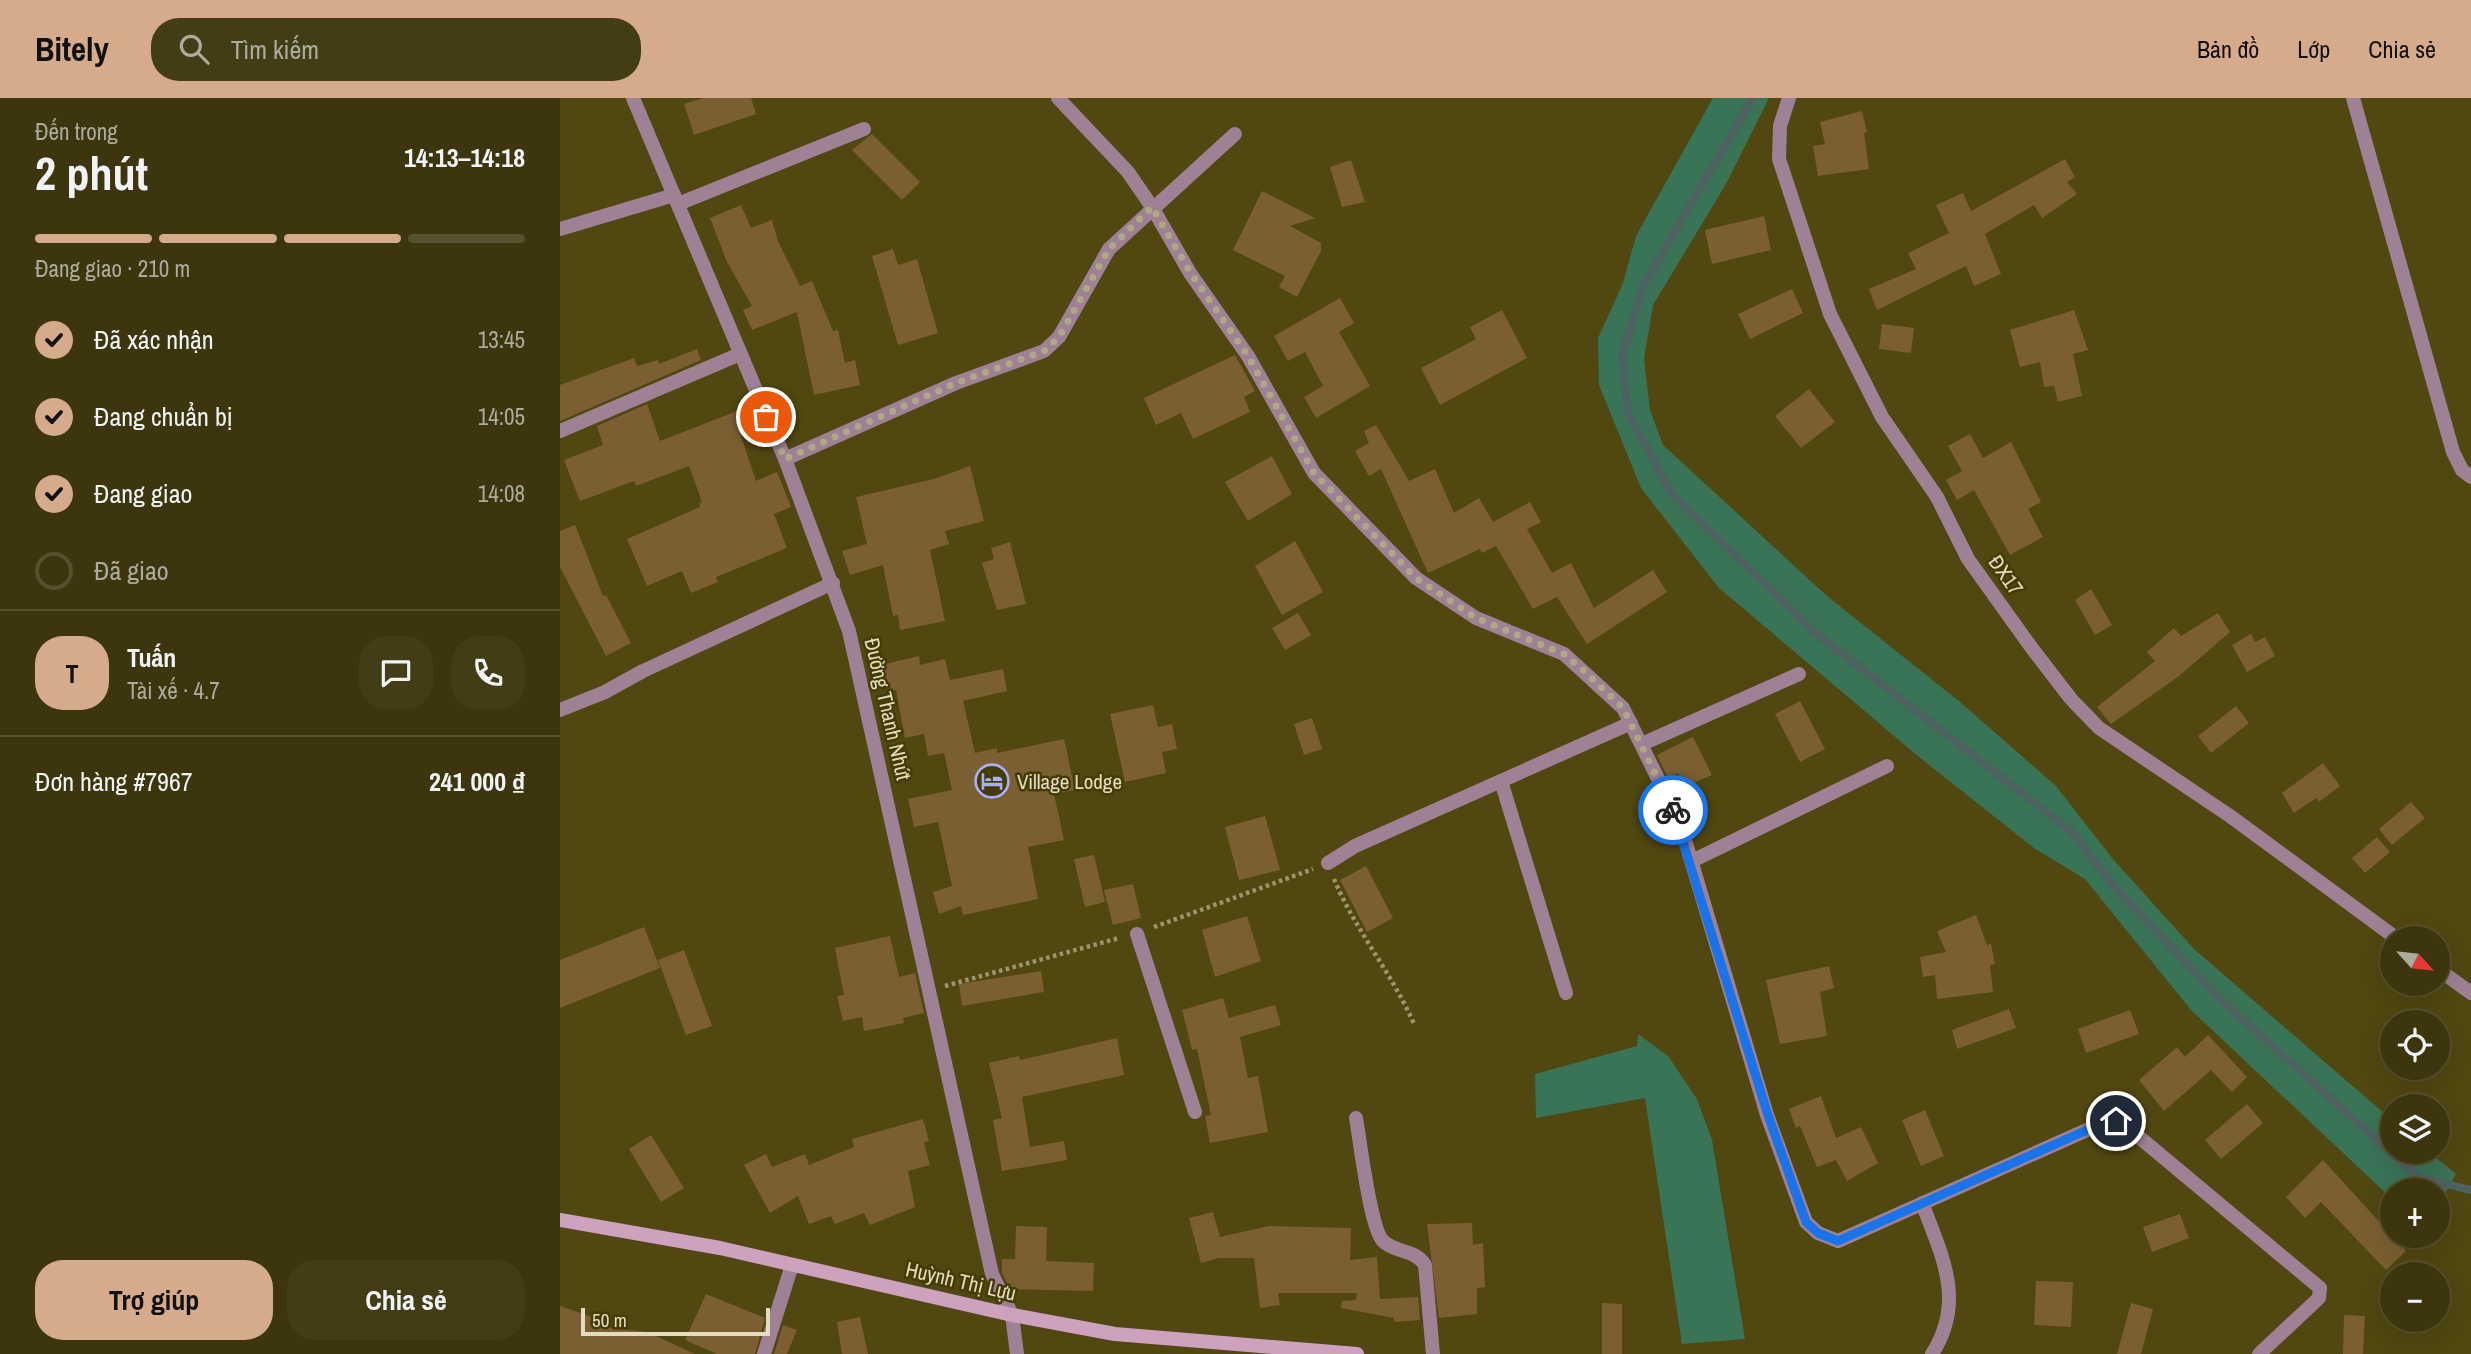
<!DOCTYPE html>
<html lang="vi">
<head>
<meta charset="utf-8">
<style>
	:root { --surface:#3c350d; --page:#433d16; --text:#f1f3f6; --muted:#acab9d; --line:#55502e; --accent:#d6ab8b }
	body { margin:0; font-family:"Archivo Narrow",sans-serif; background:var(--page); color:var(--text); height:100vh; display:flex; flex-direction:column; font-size:26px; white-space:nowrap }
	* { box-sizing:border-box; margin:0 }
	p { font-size:23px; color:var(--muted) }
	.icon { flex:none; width:38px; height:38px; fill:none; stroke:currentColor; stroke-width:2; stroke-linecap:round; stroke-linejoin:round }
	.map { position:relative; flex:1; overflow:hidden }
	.drawer { display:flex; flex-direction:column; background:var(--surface); width:560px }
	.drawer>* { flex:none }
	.needle { width:46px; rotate:117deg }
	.fabs { position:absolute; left:1820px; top:828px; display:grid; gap:14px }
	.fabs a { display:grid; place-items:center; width:70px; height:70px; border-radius:50%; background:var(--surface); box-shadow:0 7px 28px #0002,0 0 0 2px var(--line); font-size:35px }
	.scale { position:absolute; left:21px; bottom:18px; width:189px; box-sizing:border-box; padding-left:7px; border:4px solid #e2ddc2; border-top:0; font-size:19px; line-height:24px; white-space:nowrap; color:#e2ddc2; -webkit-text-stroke:5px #453c03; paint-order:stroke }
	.pin { position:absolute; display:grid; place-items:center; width:60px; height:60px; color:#fff; margin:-30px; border:4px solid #fff; border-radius:50%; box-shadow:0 2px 7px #0007 }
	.courier { position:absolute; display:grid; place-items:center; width:70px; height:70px; margin:-35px; border:5px solid #1a73e8; border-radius:50%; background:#fff; color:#222; box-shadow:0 2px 9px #0007 }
	.headline em { font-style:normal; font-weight:800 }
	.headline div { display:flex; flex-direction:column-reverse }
	.headline { display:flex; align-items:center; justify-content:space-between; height:119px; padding:0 35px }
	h1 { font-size:46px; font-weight:800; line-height:52px }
	.bar { display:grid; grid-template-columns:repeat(4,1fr); gap:10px 7px; align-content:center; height:84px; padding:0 35px }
	.bar i { height:9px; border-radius:5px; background:var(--line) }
	.bar .on { background:var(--accent) }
	.bar p { grid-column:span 4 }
	.line { display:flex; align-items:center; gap:18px; padding:0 35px; border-top:2px solid var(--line) }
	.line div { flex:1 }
	.round { display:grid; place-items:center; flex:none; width:74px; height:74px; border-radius:28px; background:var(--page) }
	ol { padding:0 35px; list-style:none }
	li { display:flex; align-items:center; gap:21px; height:77px }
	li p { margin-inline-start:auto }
	li .icon { padding:7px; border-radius:50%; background:var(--accent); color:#111; stroke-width:4 }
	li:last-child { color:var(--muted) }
	li i { width:38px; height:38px; border:4px solid var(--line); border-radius:50% }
	.button { display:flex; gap:14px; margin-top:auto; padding:14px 35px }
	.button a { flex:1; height:80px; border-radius:28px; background:var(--accent); color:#111; font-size:28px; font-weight:800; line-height:80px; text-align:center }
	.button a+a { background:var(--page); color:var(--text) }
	header { display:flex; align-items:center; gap:42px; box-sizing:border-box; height:98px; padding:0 35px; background:var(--accent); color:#111 }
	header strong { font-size:33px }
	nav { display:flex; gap:38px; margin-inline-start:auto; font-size:24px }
	.search { width:490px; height:63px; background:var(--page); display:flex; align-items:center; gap:18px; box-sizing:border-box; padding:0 24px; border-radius:28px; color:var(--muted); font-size:26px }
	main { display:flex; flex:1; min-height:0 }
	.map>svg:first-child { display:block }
	.green { fill:#3a7456 }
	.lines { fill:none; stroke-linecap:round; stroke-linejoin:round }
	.stream { stroke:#4e6261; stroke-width:8 }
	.building { fill:#7b5f32 }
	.path { stroke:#9c956d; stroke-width:4.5; stroke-dasharray:3.5 3.5; stroke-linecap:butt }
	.street { stroke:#9e8194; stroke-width:14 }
	.secondary { stroke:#cea1bf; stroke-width:14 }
	.done { stroke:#afa884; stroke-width:7; stroke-dasharray:0 12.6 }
	.route { stroke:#1a73e8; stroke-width:9 }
	.labels { text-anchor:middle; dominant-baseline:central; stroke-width:5; stroke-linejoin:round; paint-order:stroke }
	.street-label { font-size:21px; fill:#e2ddc2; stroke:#453c03 }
	.poi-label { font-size:21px; fill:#e2ddc2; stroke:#453c03; text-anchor:start }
</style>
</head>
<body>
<header>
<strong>Bitely</strong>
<div class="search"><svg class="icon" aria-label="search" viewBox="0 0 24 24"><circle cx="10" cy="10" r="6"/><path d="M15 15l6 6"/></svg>Tìm kiếm</div>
<nav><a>Bản đồ</a><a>Lớp</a><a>Chia sẻ</a></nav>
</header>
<main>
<section class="drawer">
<div class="headline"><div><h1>2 phút</h1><p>Đến trong</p></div><em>14:13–14:18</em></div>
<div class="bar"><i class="on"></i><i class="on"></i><i class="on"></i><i></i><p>Đang giao · 210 m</p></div>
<ol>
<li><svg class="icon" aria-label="check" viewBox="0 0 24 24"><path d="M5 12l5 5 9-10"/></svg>Đã xác nhận<p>13:45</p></li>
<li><svg class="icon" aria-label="check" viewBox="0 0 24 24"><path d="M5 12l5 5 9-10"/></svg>Đang chuẩn bị<p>14:05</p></li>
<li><svg class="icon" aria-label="check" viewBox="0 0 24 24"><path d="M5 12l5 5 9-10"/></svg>Đang giao<p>14:08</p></li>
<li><i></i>Đã giao</li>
</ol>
<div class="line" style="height:126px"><b class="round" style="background:var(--accent);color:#111">T</b><div><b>Tuấn</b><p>Tài xế · 4.7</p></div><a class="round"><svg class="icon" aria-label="chat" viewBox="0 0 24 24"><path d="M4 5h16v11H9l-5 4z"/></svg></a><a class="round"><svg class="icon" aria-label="phone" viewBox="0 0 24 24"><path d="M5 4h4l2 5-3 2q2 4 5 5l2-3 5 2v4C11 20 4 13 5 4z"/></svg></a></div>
<div class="line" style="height:91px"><div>Đơn hàng #7967</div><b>241 000 ₫</b></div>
<div class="button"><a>Trợ giúp</a><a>Chia sẻ</a></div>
</section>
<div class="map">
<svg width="1911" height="1256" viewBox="0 0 1911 1256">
	<rect width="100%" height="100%" fill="#504711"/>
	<g class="green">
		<polygon points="1153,0 1209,0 1166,86 1093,207 1084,261 1090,312 1103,347 1267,498 1400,604 1496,688 1552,760 1634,851 1832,1022 1832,1054 1869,1054 1896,1076 1878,1108 1878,1092 1832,1092 1832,1101 1631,912 1525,781 1474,750 1359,659 1159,490 1081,390 1039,287 1038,240 1063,185 1076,138"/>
		<polygon points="1078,936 1108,958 1137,1001 1152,1042 1185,1241 1122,1246 1085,1000 976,1020 975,976 1077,948"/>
	</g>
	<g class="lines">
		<polyline class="stream" points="1193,0 1084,186 1062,258 1068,315 1111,395 1253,533 1512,734 1552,786 1660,901 1858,1079 1911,1092"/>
	</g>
	<g class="building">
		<polygon points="143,0 191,0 196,16 134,37 124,6"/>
		<polygon points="1302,13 1307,34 1304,35 1309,71 1258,78 1253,48 1265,46 1260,24"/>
		<polygon points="312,36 360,84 342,102 292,52"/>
		<polygon points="1505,61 1515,79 1507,84 1517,96 1482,120 1474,107 1425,136 1441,176 1414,188 1406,168 1317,212 1309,191 1356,171 1348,155 1389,135 1376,107 1403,95 1411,113"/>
		<polygon points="791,62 805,104 782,109 770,69"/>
		<polygon points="702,93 755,120 730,128 761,145 761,153 737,199 719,189 725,178 673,152"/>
		<polygon points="181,107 191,130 212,122 218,143 240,188 252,183 273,233 278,232 285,265 295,262 300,287 254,297 237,214 192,232 183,212 192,208 167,164 150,120"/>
		<polygon points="1204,118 1211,152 1152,166 1145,132"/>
		<polygon points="333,151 338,167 357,161 378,235 338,247 312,158"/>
		<polygon points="1232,191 1243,215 1190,241 1178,216"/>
		<polygon points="780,200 794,225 779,234 810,288 756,320 744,299 763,288 745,254 728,263 714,238"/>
		<polygon points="942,212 967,260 880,307 861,270 916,241 910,229"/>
		<polygon points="1514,212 1528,252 1513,256 1522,298 1498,304 1494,288 1484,289 1480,264 1460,269 1450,232"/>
		<polygon points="1322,226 1354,230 1351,255 1319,251"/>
		<polygon points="137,251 141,262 0,323 0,287 74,260 77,268 98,262 99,266"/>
		<polygon points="675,257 695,293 684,299 690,314 633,341 621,315 596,327 584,300"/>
		<polygon points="1249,291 1275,324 1241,350 1215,318"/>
		<polygon points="87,306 100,343 177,313 186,336 181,338 196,383 217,374 231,409 214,416 227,450 156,479 158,484 131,495 122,473 87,488 67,441 140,409 139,405 142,404 129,368 76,388 74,383 20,403 4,362 43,347 37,328"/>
		<polygon points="816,327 849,383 875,371 894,415 919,400 933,424 970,404 981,424 967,431 992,475 1011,465 1034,510 1093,472 1107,494 1027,546 997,499 973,511 936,448 922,455 920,451 868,475 821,371 809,378 795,353 809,345 804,333"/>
		<polygon points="1410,336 1423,360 1451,344 1481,404 1468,411 1483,439 1450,457 1414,392 1397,402 1386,382 1402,373 1388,348"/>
		<polygon points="712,358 732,396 688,423 665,384"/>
		<polygon points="410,368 424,423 385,433 389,446 370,452 385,523 340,532 338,517 333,518 323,467 290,477 282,453 307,446 296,399 374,381"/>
		<polygon points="15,427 43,498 46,497 71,545 46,558 0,469 0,433"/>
		<polygon points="735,443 763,494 722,517 695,468"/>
		<polygon points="450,444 466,506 437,512 422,465 434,461 431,450"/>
		<polygon points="1531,491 1552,527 1535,537 1515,502"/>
		<polygon points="738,515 751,537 725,552 712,530"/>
		<polygon points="1658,515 1670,534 1619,578 1551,626 1537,609 1595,563 1587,554 1614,530 1621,538"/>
		<polygon points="1691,536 1695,544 1705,539 1715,558 1687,574 1672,547"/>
		<polygon points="359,558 360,567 385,561 390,582 443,571 447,593 403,603 415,655 437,650 437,655 504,641 515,692 494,696 504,742 468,749 478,801 403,817 401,808 379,816 373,794 392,788 378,724 354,729 348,701 392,692 384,655 368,658 364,636 345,640 336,592 328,594 321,567"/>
		<polygon points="1240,603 1265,651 1240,664 1215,616"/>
		<polygon points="593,607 598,629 612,626 617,651 602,654 606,675 565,684 550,616"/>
		<polygon points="1676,608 1689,625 1651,655 1638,638"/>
		<polygon points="752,620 762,651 744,657 734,626"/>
		<polygon points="1133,639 1152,677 1124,689 1118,675 1108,680 1097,657"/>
		<polygon points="1763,665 1780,688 1759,704 1756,700 1734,715 1722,695"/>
		<polygon points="1851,704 1865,720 1832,747 1819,731"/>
		<polygon points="705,718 720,772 679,782 665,729"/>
		<polygon points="1817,739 1830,754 1805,775 1792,760"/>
		<polygon points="534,757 545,804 525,809 514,761"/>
		<polygon points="806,768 833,820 807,834 780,782"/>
		<polygon points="573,786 581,820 553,827 544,792"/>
		<polygon points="1416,817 1427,847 1431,846 1435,866 1430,867 1433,894 1377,901 1375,877 1363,879 1360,859 1386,854 1377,833"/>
		<polygon points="687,818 701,863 655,879 642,832"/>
		<polygon points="84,829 100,870 0,910 0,862"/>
		<polygon points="330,838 339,879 355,875 364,915 343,920 344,925 304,933 302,919 283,923 277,898 284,897 275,850"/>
		<polygon points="124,852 152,928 126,937 98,862"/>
		<polygon points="1269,868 1274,890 1260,894 1267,938 1220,946 1206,882"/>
		<polygon points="481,873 484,894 402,908 399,886"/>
		<polygon points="663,900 669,920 715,907 721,927 680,939 688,980 698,978 708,1034 650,1045 645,1018 651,1017 637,951 632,952 622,912"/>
		<polygon points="1449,911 1456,930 1397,951 1392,932"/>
		<polygon points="1570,912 1579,936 1526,955 1518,931"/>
		<polygon points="1648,937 1687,979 1672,994 1651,972 1604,1013 1579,982 1617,949 1625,959"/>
		<polygon points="557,940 564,977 462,999 470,1049 504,1043 507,1062 442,1073 433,1022 442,1020 429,965 459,958 460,962"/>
		<polygon points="1261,998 1276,1040 1301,1029 1318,1065 1287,1083 1276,1062 1257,1069 1240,1028 1236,1030 1229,1011"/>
		<polygon points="1687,1006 1703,1025 1661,1061 1645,1042"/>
		<polygon points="1365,1012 1384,1058 1361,1068 1342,1022"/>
		<polygon points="363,1021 369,1043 364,1044 370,1067 348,1073 355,1109 310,1127 304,1115 275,1126 271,1118 249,1126 238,1098 210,1115 184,1067 206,1056 212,1069 245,1056 249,1067 294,1049 292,1041"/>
		<polygon points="91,1037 124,1090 101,1104 69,1051"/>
		<polygon points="1763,1062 1846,1153 1826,1172 1761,1104 1745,1120 1726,1099"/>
		<polygon points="653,1114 660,1139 709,1128 791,1130 790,1162 817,1159 820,1201 858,1199 860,1222 834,1224 834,1220 781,1210 782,1203 796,1202 797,1195 718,1195 720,1207 700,1210 694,1160 659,1160 641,1165 629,1120"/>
		<polygon points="1620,1116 1629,1140 1592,1154 1583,1129"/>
		<polygon points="912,1125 913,1147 923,1145 925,1189 917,1190 917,1216 879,1220 867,1126"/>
		<polygon points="456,1128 487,1129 486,1163 534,1165 533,1193 450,1191 442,1175 442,1161 455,1161"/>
		<polygon points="1476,1183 1513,1184 1511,1229 1474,1227"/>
		<polygon points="146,1196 205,1220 195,1256 157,1256 125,1242"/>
		<polygon points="1042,1205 1062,1206 1062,1256 1042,1256"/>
		<polygon points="1571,1205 1593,1211 1581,1256 1557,1256"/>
		<polygon points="0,1208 35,1220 32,1228 87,1234 135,1256 0,1256"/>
		<polygon points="1784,1217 1805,1218 1803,1256 1783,1256"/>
		<polygon points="300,1219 308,1256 282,1256 277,1224"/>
		<polygon points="223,1227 237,1232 227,1256 214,1256"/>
	</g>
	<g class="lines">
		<g class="path">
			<path d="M774,781C795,832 832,875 854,926"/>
			<polyline points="594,829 753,771"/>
			<polyline points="385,888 559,840"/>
		</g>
		<g class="street">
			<polyline points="73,0 225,361 289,533 432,1176 452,1217 457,1256"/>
			<polyline points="498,0 568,74 592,109 630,175 688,258 754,375 856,480 916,520 1004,556 1063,610 1120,725 1207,1017 1246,1124 1258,1135 1278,1143 1545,1024 1556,1023 1567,1029 1760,1190 1759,1200 1699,1256"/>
			<polyline points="1229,0 1220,28 1219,61 1270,216 1322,319 1377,399 1408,461 1471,549 1511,601 1539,630 1670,718 1836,840"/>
			<polyline points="1793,0 1893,354 1902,372 1911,379"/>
			<polyline points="118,106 304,31"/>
			<polyline points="0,131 114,97"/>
			<polyline points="0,333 180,256"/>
			<polyline points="225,361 396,285 484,253 499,239 549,151 675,36"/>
			<polyline points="0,612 45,594 83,573 273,485"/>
			<polyline points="1082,646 1239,576"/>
			<polyline points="941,683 1006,895"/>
			<polyline points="1132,763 1327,668"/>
			<polyline points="768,765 795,748 1071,625"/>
			<polyline points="577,836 635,1014"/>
			<polyline points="1878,871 1911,895"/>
			<path d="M796,1020C800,1042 810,1130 823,1143C835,1155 855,1151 865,1167L873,1256"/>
			<path d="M1362,1105C1382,1158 1406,1203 1372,1256"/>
			<polyline points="204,1256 232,1167"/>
		</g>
		<polyline class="secondary" points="0,1122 160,1150 452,1217 555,1236 797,1256"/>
	</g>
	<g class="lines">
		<polyline class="done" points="206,319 225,361 396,285 484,253 499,239 549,151 592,109 630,174 688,258 754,375 856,480 916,520 1004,556 1024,573 1063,610 1113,712"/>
		<polyline class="route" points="1113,712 1208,1017 1246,1124 1258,1135 1278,1143 1545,1024 1556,1023"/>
	</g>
	<defs>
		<symbol id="hotel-ring" viewBox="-11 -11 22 22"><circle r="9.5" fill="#453c03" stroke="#a8b0fc" stroke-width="1.5"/><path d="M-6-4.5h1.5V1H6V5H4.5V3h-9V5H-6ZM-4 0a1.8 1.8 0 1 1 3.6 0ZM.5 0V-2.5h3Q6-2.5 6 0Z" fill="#a8b0fc"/></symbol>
	</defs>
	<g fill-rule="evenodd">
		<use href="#hotel-ring" x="413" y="664" width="38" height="38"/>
	</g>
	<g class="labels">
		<g class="street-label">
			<text transform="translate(1446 477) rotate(55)">ĐX17</text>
			<text transform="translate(328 611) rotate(77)">Đường Thanh Nhứt</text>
			<text transform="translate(401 1183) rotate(13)">Huỳnh Thị Lựu</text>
		</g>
		<g class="poi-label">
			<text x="457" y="683">Village Lodge</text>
		</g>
	</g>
</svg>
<div class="fabs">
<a><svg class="needle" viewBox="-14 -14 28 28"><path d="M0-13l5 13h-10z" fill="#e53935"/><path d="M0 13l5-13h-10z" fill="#acab9d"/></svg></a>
<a><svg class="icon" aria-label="locate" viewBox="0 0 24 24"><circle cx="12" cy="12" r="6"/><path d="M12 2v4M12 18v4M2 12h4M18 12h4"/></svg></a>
<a><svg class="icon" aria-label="layers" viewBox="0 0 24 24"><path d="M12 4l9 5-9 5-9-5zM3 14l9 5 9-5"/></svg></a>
<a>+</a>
<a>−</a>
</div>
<div class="scale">50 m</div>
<div class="pin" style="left:206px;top:319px;background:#ea580c"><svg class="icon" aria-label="bag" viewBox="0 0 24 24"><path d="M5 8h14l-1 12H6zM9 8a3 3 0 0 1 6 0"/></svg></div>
<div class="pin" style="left:1556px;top:1023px;background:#1f2937"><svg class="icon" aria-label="home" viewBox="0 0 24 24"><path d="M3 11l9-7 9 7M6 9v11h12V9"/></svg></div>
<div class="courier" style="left:1113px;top:712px"><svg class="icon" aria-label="bike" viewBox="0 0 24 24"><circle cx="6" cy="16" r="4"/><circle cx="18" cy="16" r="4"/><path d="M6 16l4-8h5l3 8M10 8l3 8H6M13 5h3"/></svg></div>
</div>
</main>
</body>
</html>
